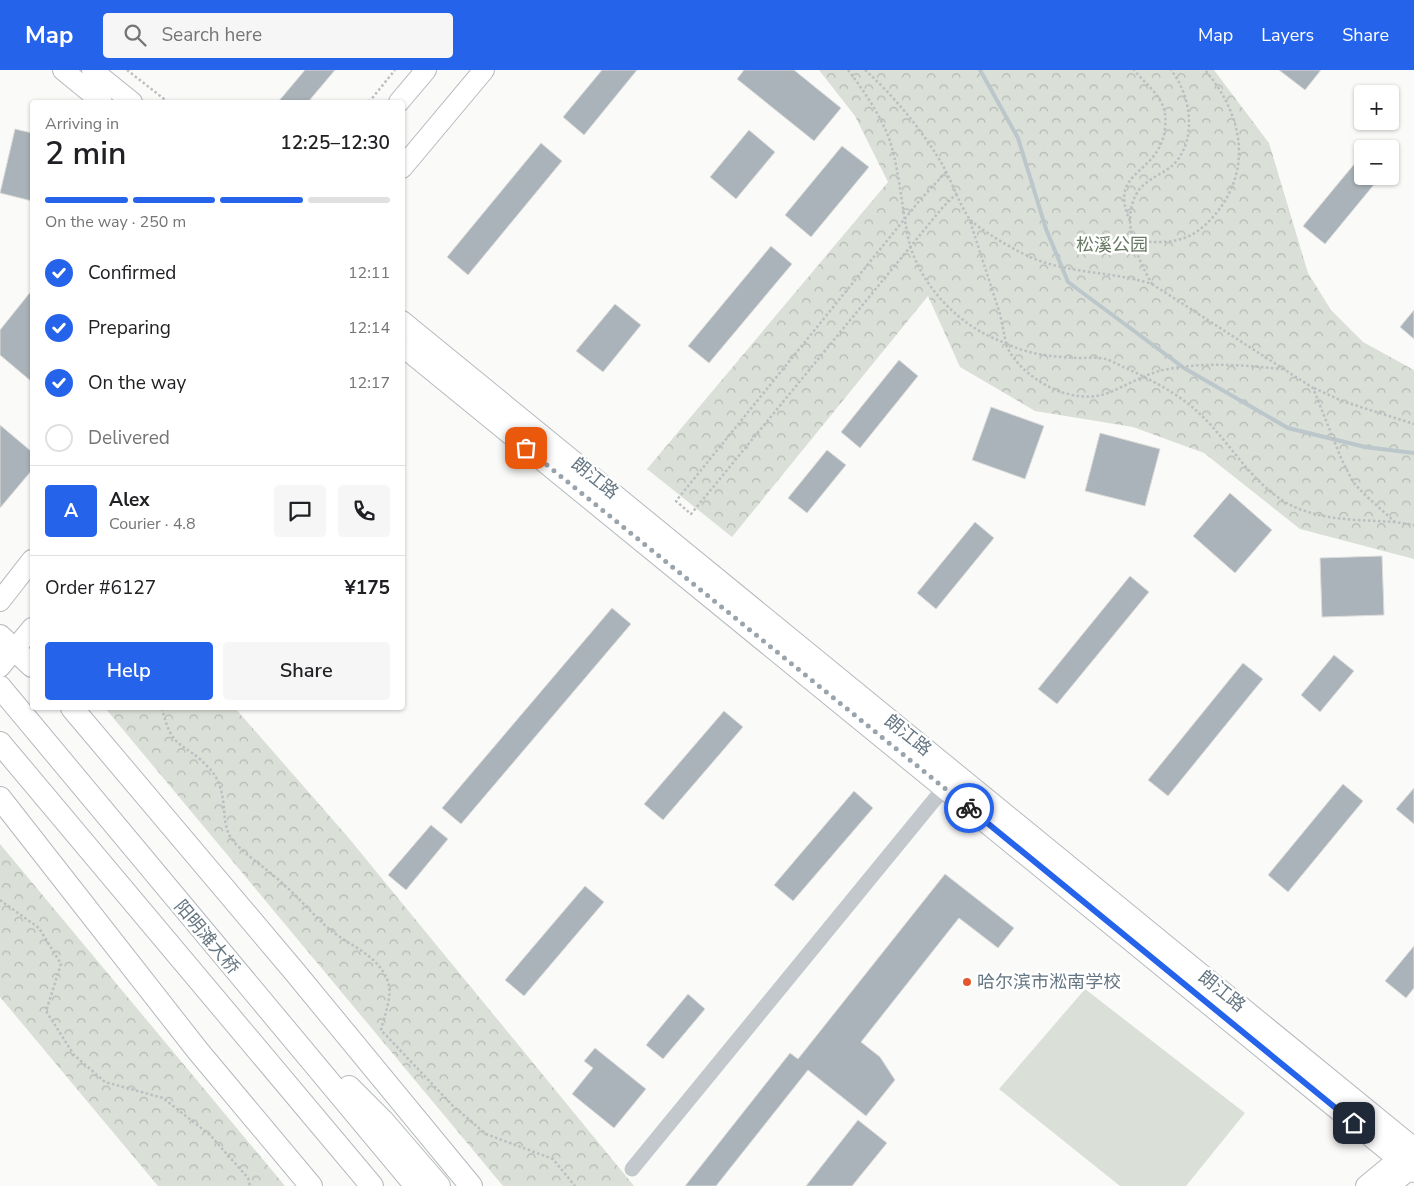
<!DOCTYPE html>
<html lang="en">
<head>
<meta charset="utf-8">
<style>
	:root { --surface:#fff; --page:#f6f6f6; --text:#202124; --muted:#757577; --line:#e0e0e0; --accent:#2563eb }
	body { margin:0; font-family:"Nunito Sans","Noto Sans SC",sans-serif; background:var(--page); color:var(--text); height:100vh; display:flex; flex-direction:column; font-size:19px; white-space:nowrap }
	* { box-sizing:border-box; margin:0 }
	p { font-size:16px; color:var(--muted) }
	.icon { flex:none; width:28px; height:28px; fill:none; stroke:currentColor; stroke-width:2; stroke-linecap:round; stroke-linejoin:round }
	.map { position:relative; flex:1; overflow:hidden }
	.details { position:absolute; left:30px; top:30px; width:375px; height:610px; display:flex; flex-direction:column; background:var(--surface); border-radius:5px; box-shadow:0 1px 4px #0004 }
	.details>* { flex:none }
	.controls { position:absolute; left:1354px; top:15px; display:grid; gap:10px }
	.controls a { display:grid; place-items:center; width:45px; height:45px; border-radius:5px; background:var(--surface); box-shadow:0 1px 4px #0004; font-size:25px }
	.pin { position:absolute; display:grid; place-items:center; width:42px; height:42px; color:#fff; margin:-21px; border-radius:10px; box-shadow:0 2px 8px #0006 }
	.courier { position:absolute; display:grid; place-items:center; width:50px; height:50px; margin:-25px; border:4px solid #2563eb; border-radius:50%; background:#fff; color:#222; box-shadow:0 1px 6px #0007 }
	.overview em { font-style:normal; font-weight:600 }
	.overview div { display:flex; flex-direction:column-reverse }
	.overview { display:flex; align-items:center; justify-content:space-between; height:85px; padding:0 15px }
	h1 { font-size:32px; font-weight:600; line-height:38px }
	.bar { display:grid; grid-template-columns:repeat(4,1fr); gap:8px 5px; align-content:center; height:60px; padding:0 15px }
	.bar i { height:6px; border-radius:4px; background:var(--line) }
	.bar .on { background:var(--accent) }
	.bar p { grid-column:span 4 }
	.line { display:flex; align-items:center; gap:12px; padding:0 15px; border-top:1px solid var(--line) }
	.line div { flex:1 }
	.round { display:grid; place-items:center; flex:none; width:52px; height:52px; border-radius:5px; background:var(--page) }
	ol { padding:0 15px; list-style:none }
	li { display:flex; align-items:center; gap:15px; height:55px }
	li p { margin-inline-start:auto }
	li .icon { padding:5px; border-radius:50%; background:var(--accent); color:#fff; stroke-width:4 }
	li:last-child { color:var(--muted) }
	li i { width:28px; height:28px; border:2px solid var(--line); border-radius:50% }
	.primary-button { display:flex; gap:10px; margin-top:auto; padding:10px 15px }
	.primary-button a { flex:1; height:58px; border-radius:5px; background:var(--accent); color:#fff; font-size:20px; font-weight:600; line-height:58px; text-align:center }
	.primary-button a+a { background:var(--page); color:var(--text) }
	header { display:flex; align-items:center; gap:30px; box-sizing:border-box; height:70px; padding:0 25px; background:var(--accent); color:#fff }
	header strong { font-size:24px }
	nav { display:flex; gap:28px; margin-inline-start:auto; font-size:18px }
	.search { width:350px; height:45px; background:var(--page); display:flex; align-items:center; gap:12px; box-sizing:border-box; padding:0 18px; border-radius:5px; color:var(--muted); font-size:19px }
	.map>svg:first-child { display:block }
	.forest { fill:url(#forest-crowns) }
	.garden { fill:#dadfd7 }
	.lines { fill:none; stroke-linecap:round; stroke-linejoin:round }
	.stream { stroke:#bbc7cb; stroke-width:4 }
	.building { fill:#aab3b9; stroke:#dcdcda }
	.major-casing { stroke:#b5babe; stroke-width:22 }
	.highway-casing { stroke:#b4b9bd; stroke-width:24 }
	.path { stroke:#bbbfc2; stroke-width:2.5; stroke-dasharray:2.5 2.5; stroke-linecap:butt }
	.minor { stroke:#c3c8cc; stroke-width:15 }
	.major { stroke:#fff; stroke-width:20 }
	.highway { stroke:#fff; stroke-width:22 }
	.done { stroke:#99a4ac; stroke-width:5; stroke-dasharray:0 9 }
	.route { stroke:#2563eb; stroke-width:6 }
	.poi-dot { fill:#e4572e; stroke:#fff; stroke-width:2 }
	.labels { text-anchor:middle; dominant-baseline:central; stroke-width:5; stroke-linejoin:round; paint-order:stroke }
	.park-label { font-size:18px; fill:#687a64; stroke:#fff }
	.street-label { font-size:18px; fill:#657683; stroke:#fff }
	.poi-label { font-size:18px; fill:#657683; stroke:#fff; text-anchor:start }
</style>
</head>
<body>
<header>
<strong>Map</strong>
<div class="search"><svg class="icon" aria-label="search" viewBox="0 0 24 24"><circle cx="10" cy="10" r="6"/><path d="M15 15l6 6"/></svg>Search here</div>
<nav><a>Map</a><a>Layers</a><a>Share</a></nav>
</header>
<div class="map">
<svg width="1414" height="1116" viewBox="0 0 1414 1116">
	<defs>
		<pattern id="forest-crowns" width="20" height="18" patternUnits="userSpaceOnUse" patternTransform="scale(1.25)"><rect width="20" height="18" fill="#dadfd7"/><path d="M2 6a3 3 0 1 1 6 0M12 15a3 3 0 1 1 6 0" fill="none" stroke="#b4b9b4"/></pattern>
	</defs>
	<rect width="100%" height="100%" fill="#fafaf8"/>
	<g class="forest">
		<polygon points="819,0 1214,0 1269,73 1308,203 1331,240 1363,272 1414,300 1414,489 1300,459 1204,383 1133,357 1035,341 960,297 928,226 732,467 647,399 888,112 855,46"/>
		<polygon points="105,638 235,638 347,766 634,1116 503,1116"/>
		<polygon points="0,774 285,1116 158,1116 0,927"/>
	</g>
	<polygon class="garden" points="1085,919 1245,1043 1186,1116 1120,1116 999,1019"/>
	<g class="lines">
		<polyline class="stream" points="980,0 1018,68 1046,159 1068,212 1184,298 1288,358 1365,377 1414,383"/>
	</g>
	<g class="building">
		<polygon points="305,0 335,0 308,32 278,32"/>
		<polygon points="602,0 637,0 584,65 563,47"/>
		<polygon points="744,0 794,0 841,38 814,71 737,9"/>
		<polygon points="1279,0 1321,0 1305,20"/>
		<polygon points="15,59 32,63 32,131 0,123"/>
		<polygon points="749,60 775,82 736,129 710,107"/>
		<polygon points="541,73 562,91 468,205 447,187"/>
		<polygon points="842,76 869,97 811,167 785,145"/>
		<polygon points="1356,92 1362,97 1362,106 1381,106 1325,174 1303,156"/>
		<polygon points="771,176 792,194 709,293 688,276"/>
		<polygon points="32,220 32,312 0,285 0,260"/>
		<polygon points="615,234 641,255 603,302 576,281"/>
		<polygon points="1414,240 1414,269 1400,257"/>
		<polygon points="899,290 918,306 860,378 841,362"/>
		<polygon points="991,337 1044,356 1025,409 972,390"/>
		<polygon points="0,355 32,382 32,400 0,438"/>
		<polygon points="1100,363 1160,379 1145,436 1085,421"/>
		<polygon points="827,380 846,395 807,443 788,428"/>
		<polygon points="1230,423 1272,460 1235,503 1193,466"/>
		<polygon points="975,452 994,468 936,539 917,523"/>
		<polygon points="1382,486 1384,545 1322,547 1320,488"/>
		<polygon points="1130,506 1149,522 1057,634 1038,619"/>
		<polygon points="612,538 631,554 461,754 442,738"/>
		<polygon points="1334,585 1354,601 1320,642 1301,625"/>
		<polygon points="1243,593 1263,609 1168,726 1148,710"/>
		<polygon points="724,641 743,657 663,750 644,734"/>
		<polygon points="1343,714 1363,731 1288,822 1268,805"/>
		<polygon points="1414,718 1414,754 1396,739"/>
		<polygon points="854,721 873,738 793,831 774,815"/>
		<polygon points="431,755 448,769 406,820 388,805"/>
		<polygon points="945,804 1014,858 998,878 959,848 861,972 880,987 895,1010 866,1046 808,1000 716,1116 685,1116 790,983 798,989"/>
		<polygon points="585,816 604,832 524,926 505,910"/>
		<polygon points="1414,876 1414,918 1406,928 1385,911"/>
		<polygon points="688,924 705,939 663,989 646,975"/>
		<polygon points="595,978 646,1019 614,1058 572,1024 593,998 584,991"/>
		<polygon points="858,1050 887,1073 852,1116 806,1116"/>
	</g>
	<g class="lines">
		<defs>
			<g id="major">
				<polyline points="63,0 102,32"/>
				<polyline points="92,0 132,32"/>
				<polyline points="399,32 426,0"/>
				<polyline points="402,98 484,0"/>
				<polyline points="402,251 1414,1078"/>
				<polyline points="402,276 1414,1102"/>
				<polyline points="0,531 32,490"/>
				<polyline points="0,597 32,558"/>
				<polyline points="1366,1116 1407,1082"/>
				<polyline points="1389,1116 1414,1096"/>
			</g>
			<g id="highway">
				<polyline points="0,566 32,596"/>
				<polyline points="0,617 416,1116"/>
				<polyline points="72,638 294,901 471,1116"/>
				<polyline points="0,673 372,1116"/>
				<polyline points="0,728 198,981 311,1116"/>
				<polyline points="349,1017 383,1051 439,1116"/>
			</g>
		</defs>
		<use href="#major" class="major-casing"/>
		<use href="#highway" class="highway-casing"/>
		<g class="path">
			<polyline points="127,0 168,32"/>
			<path d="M848,0C864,21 879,43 889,68C899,99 901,130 907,162C915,211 959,258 1006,273L1000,244L970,151"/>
			<path d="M865,0C894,26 922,60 942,94C952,111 958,132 969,148C976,158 1018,182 1030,187C1068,204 1112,201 1152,214C1137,188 1119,148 1139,120C1147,109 1163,104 1173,95C1198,70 1191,25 1171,0"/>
			<polyline points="369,32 395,0"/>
			<polyline points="946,102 920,130 676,431 691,444 943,137 957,123"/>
			<path d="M1130,151C1107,99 1159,106 1165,59C1166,49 1166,41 1161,32C1154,19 1143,11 1134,0"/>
			<path d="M1134,171C1151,172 1170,174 1187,167C1201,161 1212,149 1221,137C1253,91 1239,40 1205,0"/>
			<polyline points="1152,214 1313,318 1341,388 1353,412 1365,425 1395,452 1414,455"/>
			<path d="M1006,273C1028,285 1055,287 1079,288C1091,288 1102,286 1113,292C1143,306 1176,321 1200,344C1234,376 1258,426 1305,441C1334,451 1366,450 1395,452"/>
			<path d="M1006,275C1021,308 1071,337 1108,323C1128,315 1146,303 1168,299C1206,292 1243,295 1282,299"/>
			<polyline points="1314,318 1342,331 1414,354"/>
			<path d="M162,638C172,682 183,670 209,698C232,722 217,753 234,772C246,785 261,795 274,806C294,822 310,842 329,859C348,875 379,885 388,912C393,925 384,947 381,960L453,1036L486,1064L553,1089L575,1116"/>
			<polyline points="0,830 39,858 61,894 46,941 74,985 105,1012 163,1028 210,1065 248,1108 250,1116"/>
		</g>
		<polyline class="minor" points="632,1099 944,718"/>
		<use href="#major" class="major"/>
		<use href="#highway" class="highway"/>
	</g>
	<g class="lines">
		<polyline class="done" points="526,378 969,738"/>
		<polyline class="route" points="969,738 1354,1053"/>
	</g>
	<circle class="poi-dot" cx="967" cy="912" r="5"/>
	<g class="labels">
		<g class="park-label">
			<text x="1112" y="175">松溪公园</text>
		</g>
		<g class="street-label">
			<text transform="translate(595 408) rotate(39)">朗江路</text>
			<text transform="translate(908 665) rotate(39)">朗江路</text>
			<text transform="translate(207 867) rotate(50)">阳明滩大桥</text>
			<text transform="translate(1222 921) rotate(39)">朗江路</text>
		</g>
		<g class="poi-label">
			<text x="977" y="912">哈尔滨市淞南学校</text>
		</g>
	</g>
</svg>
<div class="controls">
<a>+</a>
<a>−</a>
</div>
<div class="pin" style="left:526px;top:378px;background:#ea580c"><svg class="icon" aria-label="bag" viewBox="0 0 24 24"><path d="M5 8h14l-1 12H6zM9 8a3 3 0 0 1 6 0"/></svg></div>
<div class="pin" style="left:1354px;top:1053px;background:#1f2937"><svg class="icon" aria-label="home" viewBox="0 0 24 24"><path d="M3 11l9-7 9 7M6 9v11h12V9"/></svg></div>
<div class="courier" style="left:969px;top:738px"><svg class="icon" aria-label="bike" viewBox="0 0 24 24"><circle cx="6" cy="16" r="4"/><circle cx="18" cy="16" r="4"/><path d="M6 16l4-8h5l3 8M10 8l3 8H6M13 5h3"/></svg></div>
<section class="details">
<div class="overview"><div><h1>2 min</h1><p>Arriving in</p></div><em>12:25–12:30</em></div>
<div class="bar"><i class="on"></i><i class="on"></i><i class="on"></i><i></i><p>On the way · 250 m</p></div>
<ol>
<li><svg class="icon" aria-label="check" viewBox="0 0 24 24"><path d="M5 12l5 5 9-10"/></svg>Confirmed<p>12:11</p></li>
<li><svg class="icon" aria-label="check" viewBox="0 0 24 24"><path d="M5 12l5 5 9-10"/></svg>Preparing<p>12:14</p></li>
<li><svg class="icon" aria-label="check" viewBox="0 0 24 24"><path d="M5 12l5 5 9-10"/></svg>On the way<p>12:17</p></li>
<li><i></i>Delivered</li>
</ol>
<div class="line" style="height:90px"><b class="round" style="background:var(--accent);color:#fff">A</b><div><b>Alex</b><p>Courier · 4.8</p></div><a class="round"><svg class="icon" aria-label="chat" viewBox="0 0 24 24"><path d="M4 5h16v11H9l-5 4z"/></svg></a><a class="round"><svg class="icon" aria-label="phone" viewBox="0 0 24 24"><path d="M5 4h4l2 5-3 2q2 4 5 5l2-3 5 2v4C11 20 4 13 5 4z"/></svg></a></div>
<div class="line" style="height:65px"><div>Order #6127</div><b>¥175</b></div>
<div class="primary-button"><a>Help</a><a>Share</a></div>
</section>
</div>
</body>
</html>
